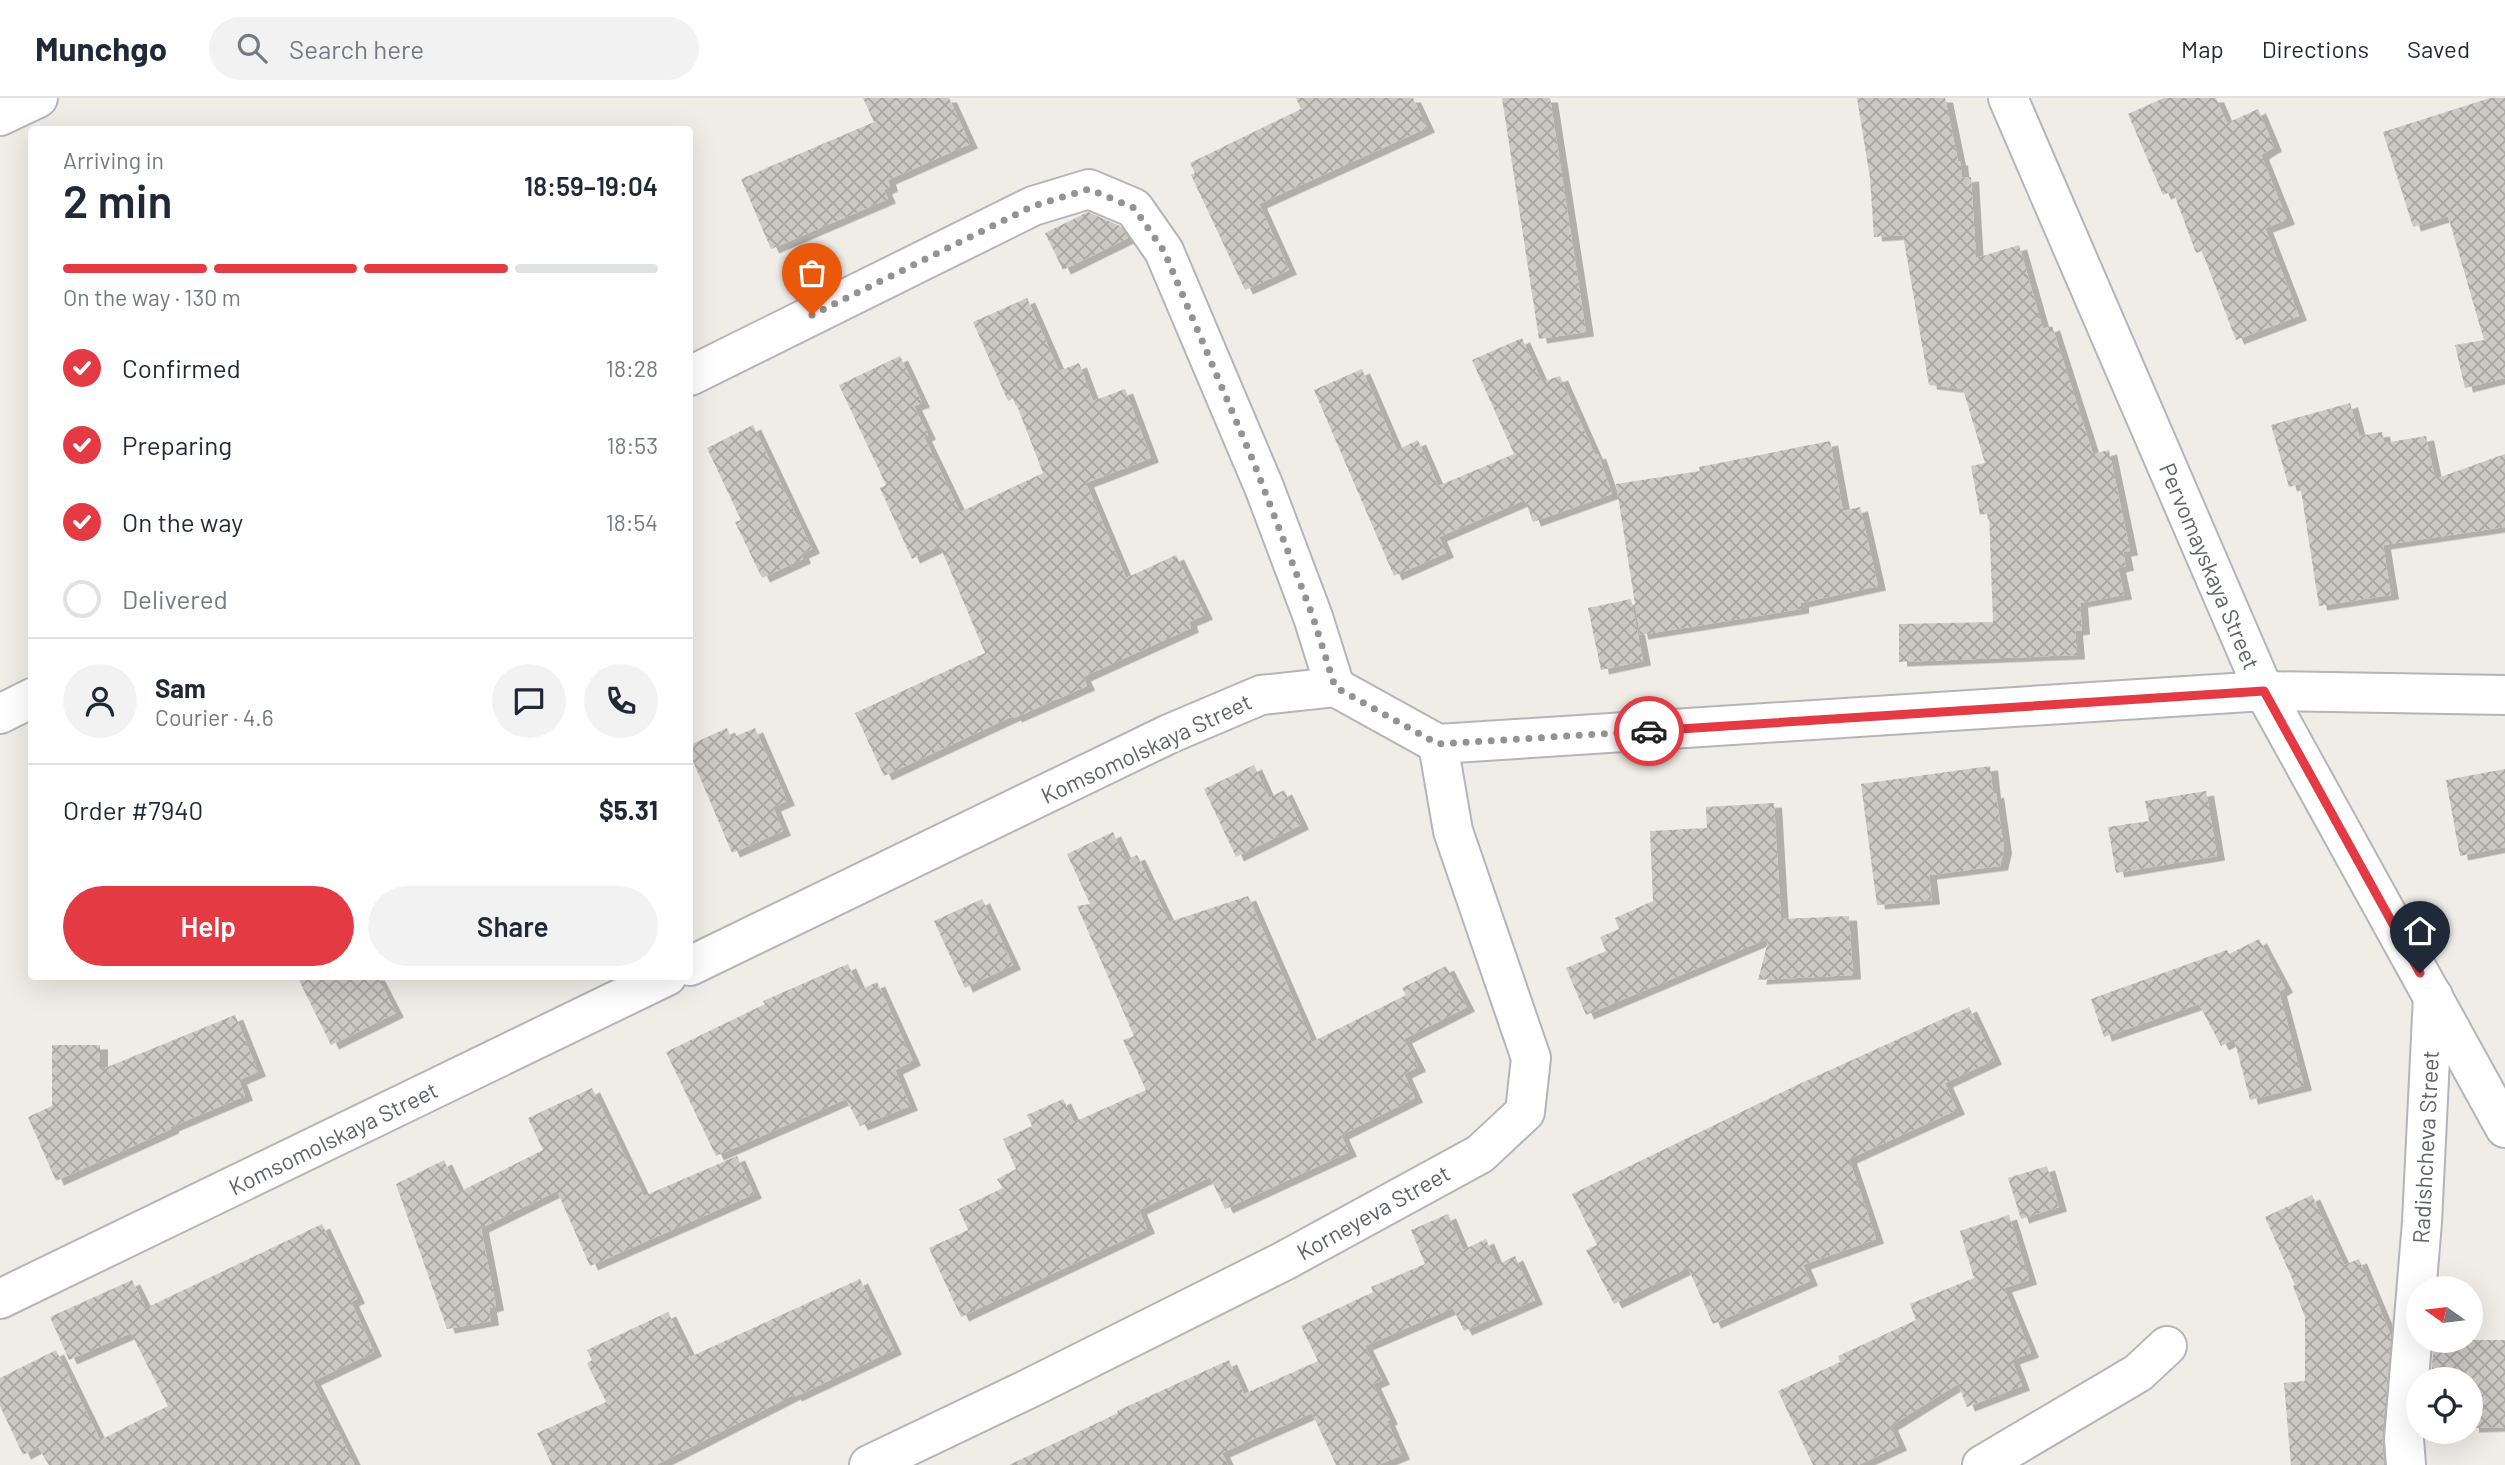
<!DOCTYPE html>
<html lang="en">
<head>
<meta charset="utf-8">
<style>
	:root { --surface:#fff; --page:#f2f2f3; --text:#1f2937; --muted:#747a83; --line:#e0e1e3; --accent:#e33a43 }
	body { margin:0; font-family:Barlow,sans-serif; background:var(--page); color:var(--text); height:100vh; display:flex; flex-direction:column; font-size:26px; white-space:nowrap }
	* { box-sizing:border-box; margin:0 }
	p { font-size:23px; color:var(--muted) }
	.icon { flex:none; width:38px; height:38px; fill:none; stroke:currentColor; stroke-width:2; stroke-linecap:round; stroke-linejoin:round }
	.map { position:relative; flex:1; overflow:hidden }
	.side { position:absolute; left:28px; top:28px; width:665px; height:854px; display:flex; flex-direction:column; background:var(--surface); border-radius:7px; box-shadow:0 7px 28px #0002 }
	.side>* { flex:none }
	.needle { width:46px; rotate:284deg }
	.buttons { position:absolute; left:2406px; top:1178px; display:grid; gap:14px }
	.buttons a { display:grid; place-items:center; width:77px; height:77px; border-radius:50%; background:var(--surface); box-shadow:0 7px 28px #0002; font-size:35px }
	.pin { position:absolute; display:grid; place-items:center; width:60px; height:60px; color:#fff; margin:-72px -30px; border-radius:50% 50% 50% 0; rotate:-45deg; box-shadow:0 0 7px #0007 }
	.pin .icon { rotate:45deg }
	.courier { position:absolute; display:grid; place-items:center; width:70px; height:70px; margin:-35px; border:5px solid #e33a43; border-radius:50%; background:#fff; color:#222; box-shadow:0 2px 9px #0007 }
	.headline em { font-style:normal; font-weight:600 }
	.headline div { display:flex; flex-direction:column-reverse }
	.headline { display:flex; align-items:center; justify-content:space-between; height:119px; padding:0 35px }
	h1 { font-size:46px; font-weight:600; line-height:52px }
	.bar { display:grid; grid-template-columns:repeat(4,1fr); gap:10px 7px; align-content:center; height:84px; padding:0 35px }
	.bar i { height:9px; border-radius:5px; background:var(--line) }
	.bar .selected { background:var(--accent) }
	.bar p { grid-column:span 4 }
	.line { display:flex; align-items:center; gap:18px; padding:0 35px; border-top:2px solid var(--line) }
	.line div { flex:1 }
	.round { display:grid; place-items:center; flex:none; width:74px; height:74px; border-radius:37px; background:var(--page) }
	ol { padding:0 35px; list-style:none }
	li { display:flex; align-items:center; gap:21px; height:77px }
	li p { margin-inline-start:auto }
	li .icon { padding:7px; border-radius:50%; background:var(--accent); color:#fff; stroke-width:4 }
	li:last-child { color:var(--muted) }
	li i { width:38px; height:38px; border:4px solid var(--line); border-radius:50% }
	.button { display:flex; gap:14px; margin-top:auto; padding:14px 35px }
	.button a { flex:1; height:80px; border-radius:42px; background:var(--accent); color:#fff; font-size:28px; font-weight:600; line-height:80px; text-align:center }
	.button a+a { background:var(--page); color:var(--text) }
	header { display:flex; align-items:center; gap:42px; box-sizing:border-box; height:98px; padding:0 35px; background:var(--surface); border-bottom:2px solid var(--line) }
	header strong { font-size:33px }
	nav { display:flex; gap:38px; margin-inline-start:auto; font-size:24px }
	.search { width:490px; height:63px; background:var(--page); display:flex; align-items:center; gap:18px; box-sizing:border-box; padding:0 24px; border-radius:38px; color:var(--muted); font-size:26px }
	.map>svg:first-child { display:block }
	.building { fill:url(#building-cross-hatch); filter:url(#shadow) }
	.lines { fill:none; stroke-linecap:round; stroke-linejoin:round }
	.minor-casing { stroke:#b2b5b9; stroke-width:42 }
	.minor { stroke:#fff; stroke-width:38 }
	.done { stroke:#929394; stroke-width:7; stroke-dasharray:0 12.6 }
	.route { stroke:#e33a43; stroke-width:9 }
	.labels { text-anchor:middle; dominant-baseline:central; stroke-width:6; stroke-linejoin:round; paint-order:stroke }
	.street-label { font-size:23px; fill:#5f6367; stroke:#fff }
</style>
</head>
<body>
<header>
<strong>Munchgo</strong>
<div class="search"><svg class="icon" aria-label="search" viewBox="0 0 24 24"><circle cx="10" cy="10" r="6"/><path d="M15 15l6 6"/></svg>Search here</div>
<nav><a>Map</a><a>Directions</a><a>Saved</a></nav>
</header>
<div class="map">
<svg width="2505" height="1367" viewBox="0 0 2505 1367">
	<defs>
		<pattern id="building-cross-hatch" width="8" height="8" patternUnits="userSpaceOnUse" patternTransform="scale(1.75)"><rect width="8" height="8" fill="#ccc8c3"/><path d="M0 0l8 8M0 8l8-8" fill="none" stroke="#a9a6a2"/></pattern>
		<filter id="shadow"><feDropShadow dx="8" dy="4.5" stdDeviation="0" flood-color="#0004"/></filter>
	</defs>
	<rect width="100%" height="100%" fill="#f0ede7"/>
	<g class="building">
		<polygon points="863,0 949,0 970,46 888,82 890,89 884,92 888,101 771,151 741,81 874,24"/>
		<polygon points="1296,0 1413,0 1427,30 1259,106 1289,172 1245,192 1191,77 1195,75 1190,65 1301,11"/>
		<polygon points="1502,0 1550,0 1586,234 1539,241"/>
		<polygon points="1857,0 1945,0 1958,63 1960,63 1962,80 1971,79 1976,160 2019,147 2043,231 2052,228 2093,356 2109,352 2130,453 2123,454 2126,468 2118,470 2124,497 2080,505 2082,532 2075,533 2077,557 1899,564 1899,526 1993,524 1989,415 1980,417 1971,368 1985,365 1963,291 1929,287 1903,137 1874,139 1870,80"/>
		<polygon points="2164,0 2216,0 2227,25 2258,11 2274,49 2261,57 2287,122 2265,130 2299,218 2236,242 2202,153 2196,155 2173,93 2163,97 2128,16"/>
		<polygon points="2490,0 2505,0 2505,280 2465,290 2455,247 2484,242 2448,118 2413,129 2383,34"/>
		<polygon points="1088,114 1120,128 1128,140 1063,172 1045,135"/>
		<polygon points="1027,200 1059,273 1079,265 1093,303 1125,291 1151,360 1086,385 1126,480 1176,457 1205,517 1189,524 1191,530 1083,579 1087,588 1014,620 1013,618 884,678 855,615 985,555 940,448 912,461 880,390 886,387 839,287 900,258 922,305 914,308 928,337 924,339 960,414 1043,375 1014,300 1008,303 973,224"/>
		<polygon points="1522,240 1542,284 1560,278 1595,357 1598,356 1612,396 1533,424 1525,402 1439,439 1446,455 1394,478 1314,292 1362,271 1397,352 1418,342 1438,388 1514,356 1472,262"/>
		<polygon points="2350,305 2359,338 2382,334 2384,345 2426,338 2435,381 2505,356 2505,429 2383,447 2391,497 2319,508 2300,386 2289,389 2271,327"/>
		<polygon points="753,327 812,451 801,456 803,461 762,480 735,424 741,422 707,350"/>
		<polygon points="1830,343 1843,413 1860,409 1878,488 1801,505 1801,511 1640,537 1616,386 1700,373 1699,369"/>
		<polygon points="1631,501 1643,563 1601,572 1588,510"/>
		<polygon points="727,630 731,640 755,630 787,703 773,709 783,733 732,755 690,656 690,647"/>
		<polygon points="1254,667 1269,700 1284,692 1301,727 1236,759 1204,691"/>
		<polygon points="1990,668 1993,696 1996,695 2004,751 2000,768 1929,777 1932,802 1877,807 1861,686"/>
		<polygon points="2505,671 2505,749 2460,758 2446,682"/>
		<polygon points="2206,693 2217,758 2116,775 2108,729 2149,723 2145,703"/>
		<polygon points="1774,705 1781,821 1849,818 1853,877 1758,882 1769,840 1586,917 1566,870 1606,853 1600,839 1619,831 1615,820 1653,803 1650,733 1707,730 1706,709"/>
		<polygon points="1113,734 1126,762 1137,757 1169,824 1248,798 1312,944 1406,897 1402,890 1446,868 1467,909 1404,941 1418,969 1404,976 1415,1000 1341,1037 1349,1054 1225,1111 1210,1079 1139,1112 1147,1131 961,1219 929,1150 968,1132 959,1111 1003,1090 997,1081 1016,1071 1003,1041 1032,1028 1027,1017 1063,1001 1074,1024 1146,992 1123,942 1134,938 1077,808 1090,806 1067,756"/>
		<polygon points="982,801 1013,867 965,890 934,823"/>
		<polygon points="2259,841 2285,890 2279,894 2304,988 2250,1002 2234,941 2221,948 2199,906 2104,939 2091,901 2227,852 2229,856"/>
		<polygon points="848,866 860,892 877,884 913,963 895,972 910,1008 860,1028 846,1001 716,1058 666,954 765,906 763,903"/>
		<polygon points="297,878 377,878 396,915 331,947"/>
		<polygon points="1969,909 1994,962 1945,985 1957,1012 1849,1061 1876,1141 1803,1167 1810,1183 1713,1226 1688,1170 1614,1206 1586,1152 1597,1147 1572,1096 1797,987"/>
		<polygon points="235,917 258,974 239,982 245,998 171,1029 171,1031 56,1083 28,1019 52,1008 52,947 100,947 100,972"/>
		<polygon points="592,990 644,1098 737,1058 754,1096 590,1168 557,1093 481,1130 496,1208 489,1210 491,1223 447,1231 396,1086 444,1062 459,1094 543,1052 528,1020"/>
		<polygon points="2047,1068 2059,1109 2021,1121 2008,1080"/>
		<polygon points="2312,1097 2344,1167 2359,1161 2391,1238 2382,1339 2384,1367 2291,1367 2284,1285 2305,1283 2305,1219 2293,1188 2295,1187 2265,1119"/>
		<polygon points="1448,1116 1463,1152 1486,1141 1497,1167 1515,1158 1535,1202 1464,1233 1453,1210 1365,1248 1382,1282 1373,1286 1390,1322 1387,1323 1402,1357 1378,1367 1336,1367 1312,1315 1222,1355 1228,1367 1009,1367 1118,1315 1117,1313 1229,1262 1244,1296 1318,1263 1301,1228 1373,1194 1371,1189 1425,1166 1411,1132"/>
		<polygon points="2009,1117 2029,1182 2004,1190 2031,1255 2012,1262 2022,1288 1967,1309 1958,1286 1890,1328 1899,1348 1858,1367 1813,1367 1778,1293 1840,1264 1838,1258 1916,1222 1910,1206 1974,1180 1960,1133"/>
		<polygon points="322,1126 357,1201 351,1204 374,1254 313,1283 355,1367 49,1367 38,1349 23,1357 0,1308 0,1280 56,1252 100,1342 168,1308 131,1235 69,1262 50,1219 132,1182 146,1210"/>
		<polygon points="860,1181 894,1252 794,1299 793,1297 656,1367 552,1367 537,1335 606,1304 587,1265 592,1262 587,1252 668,1214 690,1259"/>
		<polygon points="2434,1242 2505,1242 2505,1329 2471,1330 2471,1281 2431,1281"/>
	</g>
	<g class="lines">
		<defs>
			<g id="minor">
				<polyline points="2008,0 2264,593 2505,1030"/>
				<polyline points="0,18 38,0"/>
				<polyline points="690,278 1033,108 1089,91 1134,110 1164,153 1264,389 1313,519 1335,589"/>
				<polyline points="0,616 32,600"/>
				<polyline points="690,868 1169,636 1261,597 1335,589 1438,646 2264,593 2505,597"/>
				<polyline points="0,1201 667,878"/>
				<polyline points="869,1367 1030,1290 1284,1163 1480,1056 1525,1014 1531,960 1453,733 1438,646"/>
				<polyline points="1982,1367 2138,1275 2167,1248"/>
				<polyline points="2406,1367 2404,1341 2422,1124 2433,898"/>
			</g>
		</defs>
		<use href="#minor" class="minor-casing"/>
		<use href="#minor" class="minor"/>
	</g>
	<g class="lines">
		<polyline class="done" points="812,217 1033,108 1089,91 1134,110 1164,153 1254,365 1313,519 1335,589 1438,646 1649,633"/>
		<polyline class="route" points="1649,633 2264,593 2420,875"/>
	</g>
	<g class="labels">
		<g class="street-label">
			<text transform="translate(2210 468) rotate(67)">Pervomayskaya Street</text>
			<text transform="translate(1146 650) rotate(-25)">Komsomolskaya Street</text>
			<text transform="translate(333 1040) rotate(-26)">Komsomolskaya Street</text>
			<text transform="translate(2425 1049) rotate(-87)">Radishcheva Street</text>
			<text transform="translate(1373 1114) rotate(-29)">Korneyeva Street</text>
		</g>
	</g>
</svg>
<div class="buttons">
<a><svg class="needle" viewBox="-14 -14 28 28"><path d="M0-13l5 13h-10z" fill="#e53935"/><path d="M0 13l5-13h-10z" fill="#747a83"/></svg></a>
<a><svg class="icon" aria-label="locate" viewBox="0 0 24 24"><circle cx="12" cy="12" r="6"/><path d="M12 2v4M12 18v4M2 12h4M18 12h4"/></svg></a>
</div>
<div class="pin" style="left:812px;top:217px;background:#ea580c"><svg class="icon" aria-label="bag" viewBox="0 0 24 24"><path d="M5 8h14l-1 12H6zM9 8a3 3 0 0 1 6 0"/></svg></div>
<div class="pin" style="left:2420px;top:875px;background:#1f2937"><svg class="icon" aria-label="home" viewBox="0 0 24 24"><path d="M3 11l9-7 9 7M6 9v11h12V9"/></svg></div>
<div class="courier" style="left:1649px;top:633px"><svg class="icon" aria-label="car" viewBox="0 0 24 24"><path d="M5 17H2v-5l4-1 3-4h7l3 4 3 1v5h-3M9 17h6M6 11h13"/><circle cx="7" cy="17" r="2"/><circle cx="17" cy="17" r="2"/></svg></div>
<section class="side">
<div class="headline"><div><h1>2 min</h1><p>Arriving in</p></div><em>18:59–19:04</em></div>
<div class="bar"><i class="selected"></i><i class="selected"></i><i class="selected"></i><i></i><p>On the way · 130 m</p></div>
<ol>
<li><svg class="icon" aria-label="check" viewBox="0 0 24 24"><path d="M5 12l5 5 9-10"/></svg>Confirmed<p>18:28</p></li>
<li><svg class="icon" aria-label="check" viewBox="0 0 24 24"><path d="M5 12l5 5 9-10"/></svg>Preparing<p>18:53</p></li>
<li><svg class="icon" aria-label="check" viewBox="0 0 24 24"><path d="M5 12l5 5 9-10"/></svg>On the way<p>18:54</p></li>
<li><i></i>Delivered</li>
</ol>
<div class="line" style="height:126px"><a class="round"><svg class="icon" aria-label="person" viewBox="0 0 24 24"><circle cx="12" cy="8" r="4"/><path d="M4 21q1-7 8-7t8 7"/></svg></a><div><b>Sam</b><p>Courier · 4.6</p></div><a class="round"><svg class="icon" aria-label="chat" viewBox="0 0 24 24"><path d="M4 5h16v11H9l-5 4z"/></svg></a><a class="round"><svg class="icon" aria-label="phone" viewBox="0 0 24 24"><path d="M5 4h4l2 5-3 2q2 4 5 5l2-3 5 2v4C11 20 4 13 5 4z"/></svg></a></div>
<div class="line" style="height:91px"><div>Order #7940</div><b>$5.31</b></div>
<div class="button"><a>Help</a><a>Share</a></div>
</section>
</div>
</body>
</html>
